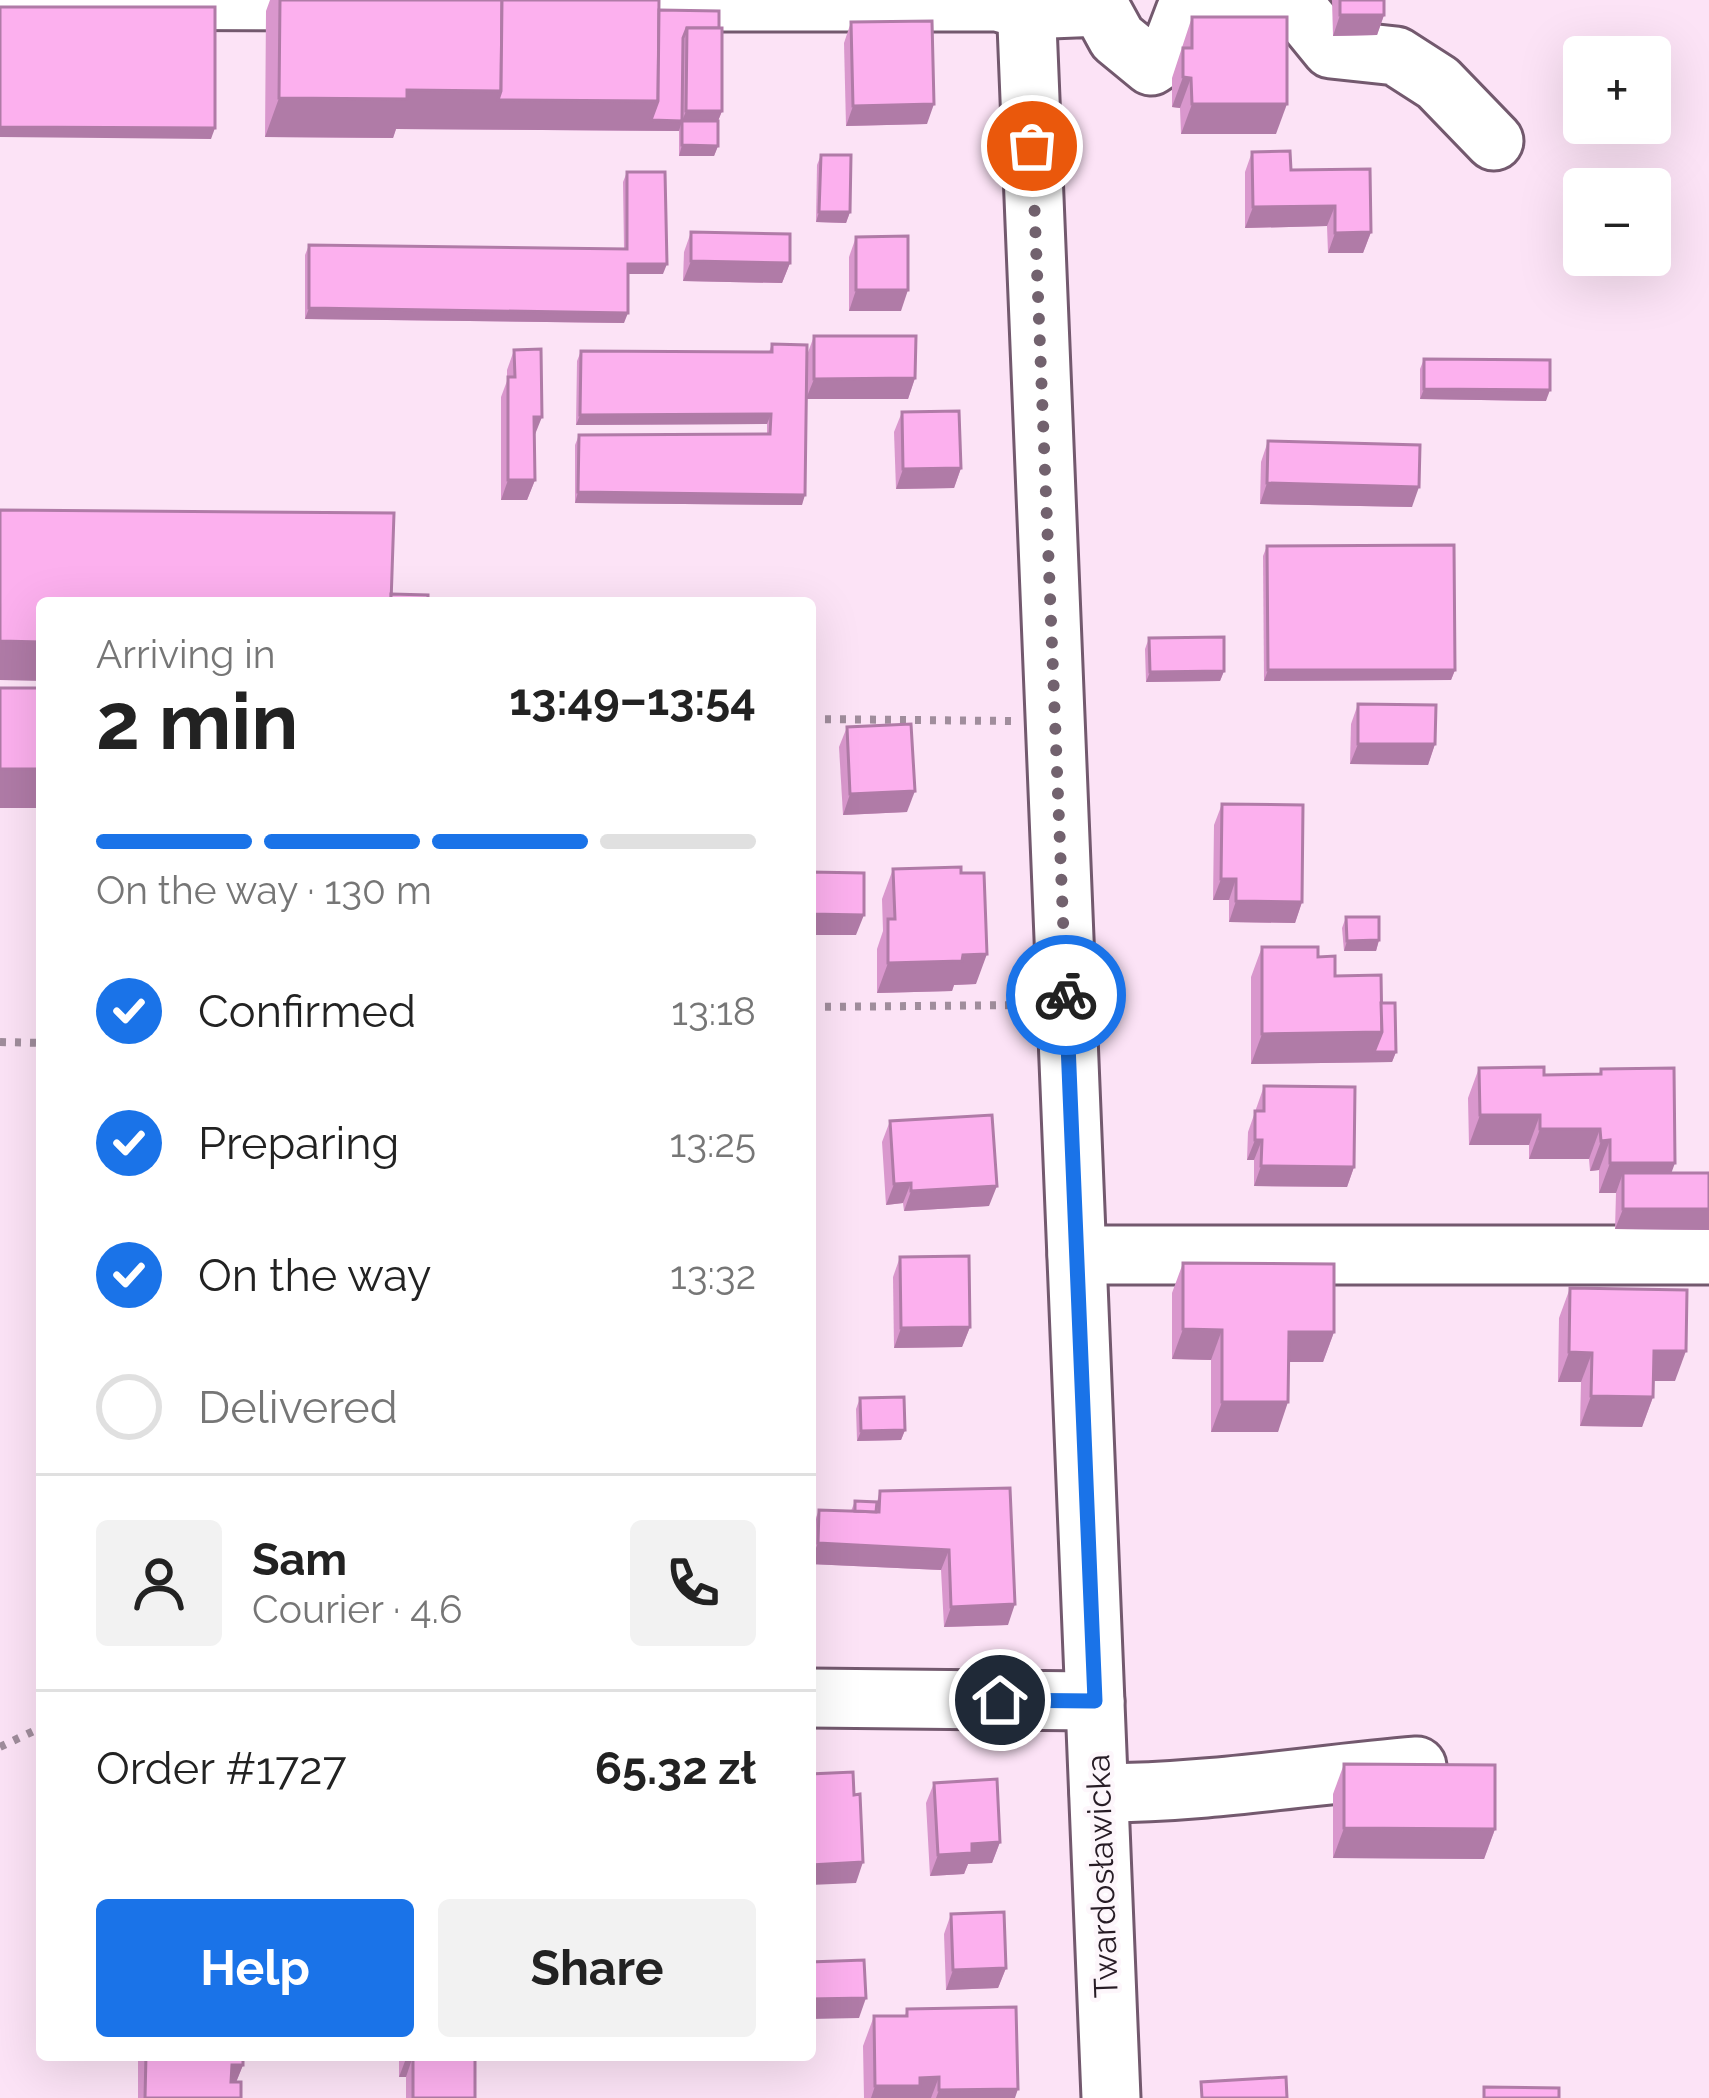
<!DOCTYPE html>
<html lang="en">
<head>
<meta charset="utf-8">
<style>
	:root { --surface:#fff; --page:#f2f2f2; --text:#222; --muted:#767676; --line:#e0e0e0; --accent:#1a73e8 }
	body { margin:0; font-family:Raleway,sans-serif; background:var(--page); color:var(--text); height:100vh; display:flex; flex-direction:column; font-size:45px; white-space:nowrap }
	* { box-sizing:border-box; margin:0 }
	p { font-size:39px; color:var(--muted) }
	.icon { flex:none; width:66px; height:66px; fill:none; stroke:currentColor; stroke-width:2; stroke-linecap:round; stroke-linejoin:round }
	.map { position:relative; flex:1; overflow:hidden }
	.drawer { position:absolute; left:36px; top:597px; width:780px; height:1464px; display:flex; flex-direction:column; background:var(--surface); border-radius:12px; box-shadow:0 12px 48px #0002 }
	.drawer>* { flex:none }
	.tools { position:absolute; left:1563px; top:36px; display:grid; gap:24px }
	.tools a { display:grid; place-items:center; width:108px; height:108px; border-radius:12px; background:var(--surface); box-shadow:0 12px 48px #0002; font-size:60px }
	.pin { position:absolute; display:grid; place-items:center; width:102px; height:102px; color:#fff; margin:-51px; border:6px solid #fff; border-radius:50%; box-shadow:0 3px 12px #0007 }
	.courier { position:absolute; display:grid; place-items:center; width:120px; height:120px; margin:-60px; border:9px solid #1a73e8; border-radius:50%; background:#fff; color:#222; box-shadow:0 3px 15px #0007 }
	.headline em { font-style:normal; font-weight:700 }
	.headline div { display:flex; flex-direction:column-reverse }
	.headline { display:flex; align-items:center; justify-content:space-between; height:204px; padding:0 60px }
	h1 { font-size:78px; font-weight:700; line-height:90px }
	.bar { display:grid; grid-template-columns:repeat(4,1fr); gap:18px 12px; align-content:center; height:144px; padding:0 60px }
	.bar i { height:15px; border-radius:9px; background:var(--line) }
	.bar .selected { background:var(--accent) }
	.bar p { grid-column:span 4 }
	.line { display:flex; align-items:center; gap:30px; padding:0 60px; border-top:3px solid var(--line) }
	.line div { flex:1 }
	.round { display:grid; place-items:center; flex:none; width:126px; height:126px; border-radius:12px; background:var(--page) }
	ol { padding:0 60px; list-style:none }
	li { display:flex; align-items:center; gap:36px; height:132px }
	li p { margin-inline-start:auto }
	li .icon { padding:12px; border-radius:50%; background:var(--accent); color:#fff; stroke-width:4 }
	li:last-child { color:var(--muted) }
	li i { width:66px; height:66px; border:6px solid var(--line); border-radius:50% }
	.button { display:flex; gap:24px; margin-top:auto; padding:24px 60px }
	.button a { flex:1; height:138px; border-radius:12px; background:var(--accent); color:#fff; font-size:48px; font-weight:700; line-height:138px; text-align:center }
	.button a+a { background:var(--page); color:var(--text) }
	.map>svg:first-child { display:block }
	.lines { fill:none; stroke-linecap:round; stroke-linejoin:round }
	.minor-casing { stroke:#73596e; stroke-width:63 }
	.path { stroke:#a08d9c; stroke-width:8; stroke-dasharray:6 9; stroke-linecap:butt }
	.minor { stroke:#fff; stroke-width:57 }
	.wall { fill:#d997cd }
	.shaded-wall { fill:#b07ba7 }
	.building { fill:#fcb0ee; stroke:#b07ba7; stroke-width:3 }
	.done { stroke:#72626e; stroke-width:12; stroke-dasharray:0 21.6 }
	.route { stroke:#1a73e8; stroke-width:15 }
	.labels { text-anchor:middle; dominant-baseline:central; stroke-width:9; stroke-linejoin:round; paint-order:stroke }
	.street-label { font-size:33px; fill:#271c25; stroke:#fdf6fb }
</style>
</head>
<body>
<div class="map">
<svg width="1709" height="2098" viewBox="0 0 1709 2098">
	<rect width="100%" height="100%" fill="#fce3f6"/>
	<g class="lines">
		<defs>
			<g id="minor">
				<polyline points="13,0 345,1"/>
				<polyline points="1026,0 1111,2098"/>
				<polyline points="581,2 998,2 1026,10 1100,7 1117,38 1151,66 1169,54 1185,12 1300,11 1331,49 1396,56 1438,83 1494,141"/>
				<polyline points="1077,1255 1709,1255"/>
				<polyline points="810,1698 1095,1701"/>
				<path d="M1099,1793C1206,1793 1311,1775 1417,1766"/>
			</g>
		</defs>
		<use href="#minor" class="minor-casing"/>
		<g class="path">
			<polyline points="810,719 1012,721"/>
			<polyline points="810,1007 1023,1005"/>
			<polyline points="0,1042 42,1043"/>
			<polyline points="0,1747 42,1727"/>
		</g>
		<use href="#minor" class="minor"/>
	</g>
	<g class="wall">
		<polygon points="270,0 659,0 659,10 719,11 722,111 718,121 718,146 714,156 679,156 679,131 396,129 393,138 265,137 266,11"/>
		<polygon points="1332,0 1384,0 1384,15 1377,35 1333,36"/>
		<polygon points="1192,17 1276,134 1181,134 1180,108 1172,107 1172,78"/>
		<polygon points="851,22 927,124 846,126 844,43"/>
		<polygon points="1252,152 1291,170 1371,232 1363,253 1328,253 1327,226 1245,228 1245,172"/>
		<polygon points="821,155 850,212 846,223 816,222 817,165"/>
		<polygon points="627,172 663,274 628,274 624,323 305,319 305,255 309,245 624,249 623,182"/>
		<polygon points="691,232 790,263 782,283 683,281 684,252"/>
		<polygon points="856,237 901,311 849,311 849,257"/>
		<polygon points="814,336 915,378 908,399 806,399 802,505 575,503 575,445 579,435 767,434 767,424 576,425 577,361 581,351 769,352 772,344 807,355"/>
		<polygon points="514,350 534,437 535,480 527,500 501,500 501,397 507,381 507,370"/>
		<polygon points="1424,359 1546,401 1420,399 1420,369"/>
		<polygon points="902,412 961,468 954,488 896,489 894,432"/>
		<polygon points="1268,441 1412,507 1260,504 1261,462"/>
		<polygon points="1267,546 1455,670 1451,680 1264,681 1263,556"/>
		<polygon points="1149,638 1224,671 1220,681 1146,682 1145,649"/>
		<polygon points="1358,704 1435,744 1428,765 1350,764 1351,724"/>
		<polygon points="847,727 907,812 843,815 839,747"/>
		<polygon points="1222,804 1302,902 1295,923 1229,922 1229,900 1213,900 1214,825"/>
		<polygon points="893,869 976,984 954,985 952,991 877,993 877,949 883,931 882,899"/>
		<polygon points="1346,917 1379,940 1376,951 1344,951 1342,928"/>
		<polygon points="1262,947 1318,957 1335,976 1381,1003 1396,1052 1392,1062 1251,1064 1251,977"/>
		<polygon points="1479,1068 1544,1075 1599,1074 1601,1069 1672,1173 1709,1173 1709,1230 1615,1229 1616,1193 1599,1193 1599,1170 1590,1171 1589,1159 1529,1159 1529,1145 1469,1145 1468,1098"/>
		<polygon points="1264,1086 1354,1167 1347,1187 1254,1186 1254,1160 1247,1160 1248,1132"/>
		<polygon points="890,1121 989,1206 904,1211 903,1203 886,1205 882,1142"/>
		<polygon points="900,1257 970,1327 962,1347 894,1348 893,1277"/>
		<polygon points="1183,1263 1334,1332 1323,1362 1289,1362 1278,1432 1211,1432 1211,1360 1172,1359 1172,1293"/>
		<polygon points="1570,1288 1675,1381 1654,1381 1653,1397 1642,1427 1580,1426 1581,1382 1558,1382 1559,1318"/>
		<polygon points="860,1398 905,1430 901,1440 857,1441 856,1409"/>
		<polygon points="1010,1488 1008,1625 944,1627 941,1570 810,1564 815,1520 819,1510 851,1511 855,1501 877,1502 880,1491"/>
		<polygon points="1344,1764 1495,1829 1484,1859 1333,1858 1333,1794"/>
		<polygon points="934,1783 1000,1842 992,1863 968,1864 964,1874 930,1876 926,1803"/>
		<polygon points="951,1914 1006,1968 998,1988 946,1990 944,1934"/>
		<polygon points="907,2009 1015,2098 864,2098 863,2046 874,2016 905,2016"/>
		<polygon points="138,2055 243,2055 243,2065 236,2082 241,2098 138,2098"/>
		<polygon points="399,2055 475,2055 475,2098 406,2098 406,2077 399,2077"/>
	</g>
	<g class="shaded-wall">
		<polygon points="1340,15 1384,15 1377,35 1333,36"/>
		<polygon points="1183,77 1191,78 1180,108 1172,107"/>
		<polygon points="407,90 501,91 658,101 682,121 686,111 722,111 714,131 682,121 679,131 396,129 393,138 265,137 279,98"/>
		<polygon points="934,104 927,124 846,126 853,106"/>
		<polygon points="1192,104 1287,104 1276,134 1181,134"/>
		<polygon points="0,127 215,128 211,139 0,137"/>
		<polygon points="682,145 718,146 714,156 679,156"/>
		<polygon points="1335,206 1327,226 1245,228 1253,207"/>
		<polygon points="819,212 850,212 846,223 816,222"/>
		<polygon points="1371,232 1363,253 1328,253 1335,233"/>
		<polygon points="691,261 790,263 782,283 683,281"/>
		<polygon points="628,264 667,264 663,274 624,274"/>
		<polygon points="856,290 908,290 901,311 849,311"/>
		<polygon points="309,308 628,313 624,323 305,319"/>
		<polygon points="915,378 908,399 806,399 814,379"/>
		<polygon points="1424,389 1550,390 1546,401 1420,399"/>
		<polygon points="771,414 767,424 576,425 580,415"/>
		<polygon points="534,417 542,417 534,437"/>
		<polygon points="961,468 954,488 896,489 903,469"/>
		<polygon points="508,480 535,480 527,500 501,500"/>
		<polygon points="1267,483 1419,487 1412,507 1260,504"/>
		<polygon points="578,492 805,495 802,505 575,503"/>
		<polygon points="0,641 42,642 42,681 0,680"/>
		<polygon points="1268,670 1455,670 1451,680 1264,681"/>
		<polygon points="1224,671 1220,681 1146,682 1150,672"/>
		<polygon points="1358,744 1435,744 1428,765 1350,764"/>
		<rect x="0" y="769" width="42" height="39"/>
		<polygon points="915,791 907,812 843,815 850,794"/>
		<polygon points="1221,879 1236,879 1229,900 1213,900"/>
		<polygon points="1236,901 1302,902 1295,923 1229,922"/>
		<polygon points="810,914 864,915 856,935 810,935"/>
		<polygon points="1379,940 1376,951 1344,951 1347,941"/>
		<polygon points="987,954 976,984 954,985 952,991 877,993 888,963"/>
		<polygon points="1382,1032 1396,1052 1392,1062 1251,1064 1262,1034"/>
		<polygon points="1480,1115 1540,1115 1529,1145 1469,1145"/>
		<polygon points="1540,1129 1600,1129 1589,1159 1529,1159"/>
		<polygon points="1255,1140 1262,1140 1254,1160 1247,1160"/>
		<polygon points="1610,1140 1599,1170 1590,1171 1601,1141"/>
		<polygon points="1610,1163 1675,1163 1664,1193 1623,1173 1616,1193 1599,1193"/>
		<polygon points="1261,1166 1354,1167 1347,1187 1254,1186"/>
		<polygon points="911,1183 903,1203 886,1205 894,1184"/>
		<polygon points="997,1186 989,1206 904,1211 911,1191"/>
		<polygon points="1623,1209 1709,1209 1709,1230 1615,1229"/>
		<polygon points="970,1327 962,1347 894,1348 901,1328"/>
		<polygon points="1183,1329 1222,1330 1211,1360 1172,1359"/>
		<polygon points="1289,1332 1334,1332 1323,1362 1278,1362"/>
		<polygon points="1654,1351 1686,1351 1675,1381 1643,1381"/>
		<polygon points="1569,1352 1592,1353 1581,1382 1558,1382"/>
		<polygon points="1591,1396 1653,1397 1642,1427 1580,1426"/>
		<polygon points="1222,1402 1288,1402 1278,1432 1211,1432"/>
		<polygon points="905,1430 901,1440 857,1441 861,1431"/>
		<polygon points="818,1543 949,1550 941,1570 810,1564 810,1553 814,1553"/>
		<polygon points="1015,1604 1008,1625 944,1627 951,1607"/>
		<polygon points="1344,1828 1495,1829 1484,1859 1333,1858"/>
		<polygon points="1000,1842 992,1863 968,1864 964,1874 930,1876 938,1855 972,1844"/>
		<polygon points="863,1862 856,1883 810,1885 810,1865"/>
		<polygon points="1006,1968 998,1988 946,1990 953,1970"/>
		<polygon points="866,1998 859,2018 810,2019 810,1999"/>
		<polygon points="407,2056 413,2056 406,2077 399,2077"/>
		<polygon points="232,2065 243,2065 235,2085 224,2086"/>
		<polygon points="939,2077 931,2098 871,2098 875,2086 920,2078"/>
		<polygon points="1018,2089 1015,2098 936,2098 939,2090"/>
	</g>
	<g class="building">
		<polygon points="280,0 502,0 501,91 407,90 407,99 279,98"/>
		<polygon points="502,0 659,0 658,101 498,100 501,91"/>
		<rect x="1340" y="0" width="44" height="15"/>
		<polygon points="0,7 215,7 215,128 0,127"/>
		<polygon points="659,10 719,11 719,28 687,28 683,38 682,121 651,120 658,101"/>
		<polygon points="1192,17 1287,17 1287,104 1192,104 1191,78 1183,77 1183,48 1192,48"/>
		<polygon points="932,21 934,104 853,106 851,22"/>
		<polygon points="687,28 722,28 722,111 686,111"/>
		<polygon points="682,121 718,121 718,146 682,145"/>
		<polygon points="1290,151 1291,170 1370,169 1371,232 1335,233 1335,206 1253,207 1252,152"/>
		<polygon points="821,155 851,155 850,212 819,212"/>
		<polygon points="627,172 665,172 667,264 628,264 628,313 309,308 309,245 627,249"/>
		<polygon points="691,232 790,234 790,263 691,261"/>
		<polygon points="908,236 908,290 856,290 856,237"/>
		<polygon points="814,336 916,336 915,378 814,379"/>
		<polygon points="772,344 807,345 805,495 578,492 579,435 770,434 771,414 580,415 581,351 772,352"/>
		<polygon points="541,349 542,417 534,417 535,480 508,480 508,377 515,377 514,350"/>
		<polygon points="1424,359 1550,360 1550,390 1424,389"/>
		<polygon points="959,411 961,468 903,469 902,412"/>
		<polygon points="1268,441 1420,445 1419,487 1267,483"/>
		<polygon points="0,510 394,513 391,603 42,603 42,642 0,641"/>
		<polygon points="1454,545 1455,670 1268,670 1267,546"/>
		<polygon points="391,594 428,595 428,603 391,603"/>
		<polygon points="1224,637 1224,671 1150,672 1149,638"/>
		<rect x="0" y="688" width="42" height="81"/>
		<polygon points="1358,704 1436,705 1435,744 1358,744"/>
		<polygon points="911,724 915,791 850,794 847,727"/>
		<polygon points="1222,804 1303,805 1302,902 1236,901 1236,879 1221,879"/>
		<polygon points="961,867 961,873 984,873 987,954 963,955 962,961 888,963 888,919 895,919 893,869"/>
		<polygon points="810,872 864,873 864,915 810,914"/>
		<polygon points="1346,917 1379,917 1379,940 1347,941"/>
		<polygon points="1262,947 1318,947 1318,957 1335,956 1335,976 1381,975 1382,1032 1262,1034"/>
		<polygon points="1381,1003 1395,1003 1396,1052 1374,1052 1382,1032"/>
		<polygon points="1544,1067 1544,1075 1601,1074 1601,1069 1674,1068 1675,1163 1610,1163 1610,1140 1601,1141 1600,1129 1540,1129 1540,1115 1480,1115 1479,1068"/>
		<polygon points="1264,1086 1355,1087 1354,1167 1261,1166 1262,1140 1255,1140 1255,1111 1264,1111"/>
		<polygon points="992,1115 997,1186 911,1191 911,1183 894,1184 890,1121"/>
		<rect x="1623" y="1173" width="86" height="36"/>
		<polygon points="969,1256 970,1327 901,1328 900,1257"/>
		<polygon points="1183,1263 1334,1264 1334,1332 1289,1332 1288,1402 1222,1402 1222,1330 1183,1329"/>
		<polygon points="1570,1288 1687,1290 1686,1351 1654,1351 1653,1397 1591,1396 1592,1353 1569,1352"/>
		<polygon points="904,1397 905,1430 861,1431 860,1398"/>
		<polygon points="1010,1488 1015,1604 951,1607 949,1550 818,1543 819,1510 879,1512 880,1491"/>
		<polygon points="855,1501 877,1502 876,1512 855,1511"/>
		<polygon points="810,1520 815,1520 814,1553 810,1553"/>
		<polygon points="1344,1764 1495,1765 1495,1829 1344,1828"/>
		<polygon points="853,1772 854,1795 860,1794 863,1862 810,1865 810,1774"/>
		<polygon points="997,1779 1000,1842 972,1844 972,1853 938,1855 934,1783"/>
		<polygon points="1004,1912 1006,1968 953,1970 951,1914"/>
		<polygon points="864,1960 866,1998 810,1999 810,1962"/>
		<polygon points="1016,2007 1018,2089 939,2090 939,2077 920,2078 920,2086 875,2086 874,2016 907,2016 907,2009"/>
		<polygon points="146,2055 243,2055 243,2065 232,2065 231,2082 241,2082 241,2098 145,2098"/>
		<polygon points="407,2055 475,2055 475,2098 413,2098 413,2056"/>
		<polygon points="1286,2077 1287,2098 1202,2098 1201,2082"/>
		<polygon points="1484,2087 1559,2088 1559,2098 1484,2098"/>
	</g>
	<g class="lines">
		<polyline class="done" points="1032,146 1066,995"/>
		<polyline class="route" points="1000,1700 1095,1701 1066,995"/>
	</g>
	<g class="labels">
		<g class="street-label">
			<text transform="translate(1102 1876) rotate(-92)">Twardosławicka</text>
		</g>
	</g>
</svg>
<div class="tools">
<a>+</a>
<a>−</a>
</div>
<div class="pin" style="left:1032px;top:146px;background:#ea580c"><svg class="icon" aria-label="bag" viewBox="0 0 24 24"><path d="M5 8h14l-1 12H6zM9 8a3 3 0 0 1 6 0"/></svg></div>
<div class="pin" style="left:1000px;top:1700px;background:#1f2937"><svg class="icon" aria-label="home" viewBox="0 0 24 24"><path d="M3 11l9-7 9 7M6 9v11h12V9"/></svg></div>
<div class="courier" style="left:1066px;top:995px"><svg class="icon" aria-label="bike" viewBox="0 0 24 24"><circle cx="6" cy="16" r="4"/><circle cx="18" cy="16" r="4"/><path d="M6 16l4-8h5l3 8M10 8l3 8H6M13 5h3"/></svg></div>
<section class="drawer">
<div class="headline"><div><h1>2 min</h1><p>Arriving in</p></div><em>13:49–13:54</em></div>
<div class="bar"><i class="selected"></i><i class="selected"></i><i class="selected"></i><i></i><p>On the way · 130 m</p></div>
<ol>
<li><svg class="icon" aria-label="check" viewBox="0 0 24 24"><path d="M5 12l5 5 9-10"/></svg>Confirmed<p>13:18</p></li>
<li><svg class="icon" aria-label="check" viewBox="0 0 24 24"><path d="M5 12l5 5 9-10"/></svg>Preparing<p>13:25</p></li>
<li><svg class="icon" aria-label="check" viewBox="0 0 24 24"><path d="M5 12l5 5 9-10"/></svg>On the way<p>13:32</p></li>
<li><i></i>Delivered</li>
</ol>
<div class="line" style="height:216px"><a class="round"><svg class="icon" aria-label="person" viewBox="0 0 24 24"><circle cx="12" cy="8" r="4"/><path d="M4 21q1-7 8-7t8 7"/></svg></a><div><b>Sam</b><p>Courier · 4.6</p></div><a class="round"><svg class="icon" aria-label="phone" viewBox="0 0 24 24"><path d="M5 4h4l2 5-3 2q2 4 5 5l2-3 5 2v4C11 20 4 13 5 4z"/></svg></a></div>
<div class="line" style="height:156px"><div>Order #1727</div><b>65.32 zł</b></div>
<div class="button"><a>Help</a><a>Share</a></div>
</section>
</div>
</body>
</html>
